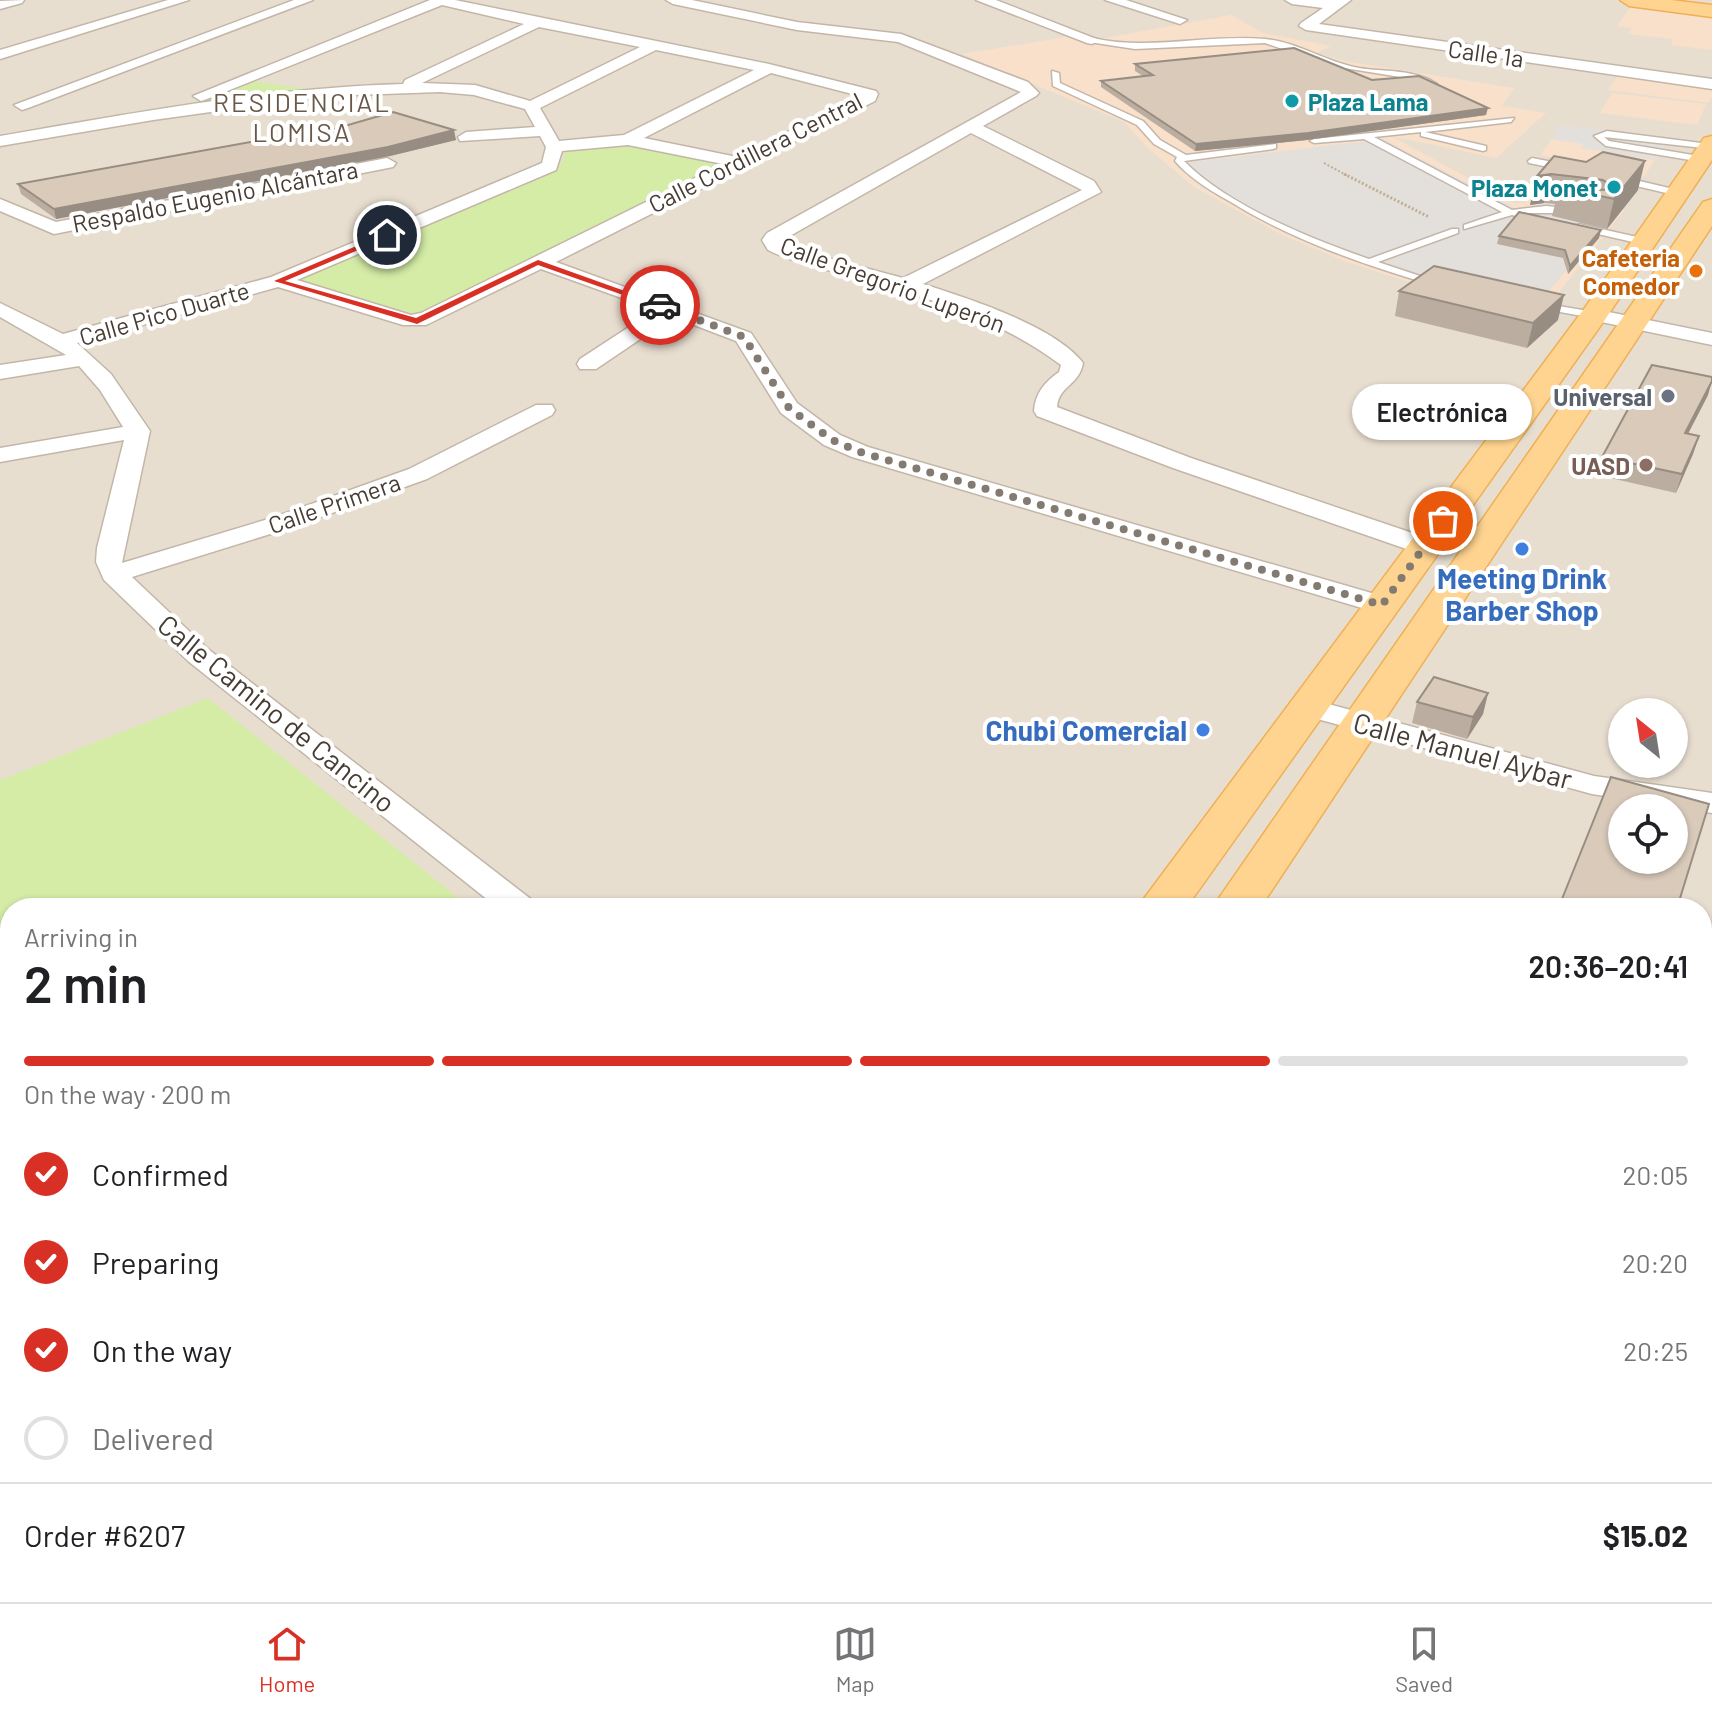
<!DOCTYPE html>
<html lang="en">
<head>
<meta charset="utf-8">
<style>
	:root { --surface:#fff; --page:#f6f6f6; --text:#202124; --muted:#757577; --line:#e0e0e0; --accent:#d93025 }
	body { margin:0; font-family:Barlow,sans-serif; background:var(--page); color:var(--text); height:100vh; display:flex; flex-direction:column; font-size:30px; white-space:nowrap }
	* { box-sizing:border-box; margin:0 }
	p { font-size:26px; color:var(--muted) }
	.icon { flex:none; width:44px; height:44px; fill:none; stroke:currentColor; stroke-width:2; stroke-linecap:round; stroke-linejoin:round }
	.map { position:relative; flex:1; overflow:hidden }
	.drawer { position:absolute; left:0px; top:898px; width:1712px; height:704px; display:flex; flex-direction:column; background:var(--surface); border-radius:32px 32px 0 0; box-shadow:0 2px 6px #0004 }
	.drawer>* { flex:none }
	.needle { width:52px; rotate:330deg }
	.tools { position:absolute; left:1608px; top:698px; display:grid; gap:16px }
	.tools a { display:grid; place-items:center; width:80px; height:80px; border-radius:50%; background:var(--surface); box-shadow:0 2px 6px #0004; font-size:40px }
	.pin { position:absolute; display:grid; place-items:center; width:68px; height:68px; color:#fff; margin:-34px; border:4px solid #fff; border-radius:50%; box-shadow:0 2px 8px #0007 }
	.courier { position:absolute; display:grid; place-items:center; width:80px; height:80px; margin:-40px; border:6px solid #d93025; border-radius:50%; background:#fff; color:#222; box-shadow:0 2px 10px #0007 }
	.bubble { position:absolute; height:56px; border-radius:28px; background:var(--surface); box-shadow:0 2px 6px #0004; font-size:26px; font-weight:600; line-height:56px; text-align:center }
	.head em { font-style:normal; font-weight:600 }
	.head div { display:flex; flex-direction:column-reverse }
	.head { display:flex; align-items:center; justify-content:space-between; height:136px; padding:0 24px }
	h1 { font-size:52px; font-weight:600; line-height:60px }
	.bar { display:grid; grid-template-columns:repeat(4,1fr); gap:12px 8px; align-content:center; height:96px; padding:0 24px }
	.bar i { height:10px; border-radius:6px; background:var(--line) }
	.bar .on { background:var(--accent) }
	.bar p { grid-column:span 4 }
	.line { display:flex; align-items:center; gap:20px; padding:0 24px; border-top:2px solid var(--line) }
	.line div { flex:1 }
	ol { padding:0 24px; list-style:none }
	li { display:flex; align-items:center; gap:24px; height:88px }
	li p { margin-inline-start:auto }
	li .icon { padding:8px; border-radius:50%; background:var(--accent); color:#fff; stroke-width:4 }
	li:last-child { color:var(--muted) }
	li i { width:44px; height:44px; border:4px solid var(--line); border-radius:50% }
	.tabs { display:flex; justify-content:space-around; align-items:center; height:112px; border-top:2px solid var(--line); background:var(--surface); font-size:22px; color:var(--muted) }
	.tabs a { display:grid; justify-items:center; gap:4px }
	.tabs .on { color:var(--accent) }
	.map>svg:first-child { display:block }
	.residential { fill:#e8ded0; fill-rule:evenodd }
	.commercial { fill:#f8e0cb }
	.green { fill:#d5eca7 }
	.parking { fill:#e3e0dc }
	.lines { fill:none; stroke-linecap:round; stroke-linejoin:round }
	.service-casing { stroke:#c3b6a8; stroke-width:3 }
	.minor-casing { stroke:#c3b6a8; stroke-width:3 }
	.secondary-casing { stroke:#dbc08f; stroke-width:3 }
	.primary-casing { stroke:#efb055; stroke-width:3 }
	.path-far1 { stroke:#c3ad94; stroke-width:2; stroke-dasharray:2 2; stroke-linecap:butt }
	.path { stroke:#c3ad94; stroke-width:3; stroke-dasharray:2 2; stroke-linecap:butt }
	.service { fill:#fff; fill-rule:evenodd }
	.minor { fill:#fff; fill-rule:evenodd }
	.secondary { fill:#ffe9c1; fill-rule:evenodd }
	.primary { fill:#ffd490; fill-rule:evenodd }
	.wall { fill:#bbaea0 }
	.shaded-wall { fill:#988d82 }
	.building { fill:#d9caba; stroke:#988d82; stroke-width:2; fill-rule:evenodd }
	.route { fill:#d93025 }
	.done { stroke:#837a71; stroke-width:8; stroke-dasharray:0 14.4 }
	.culture-dot { fill:#0f9aa8; stroke:#fff; stroke-width:3 }
	.food-dot { fill:#e8710a; stroke:#fff; stroke-width:3 }
	.worship-dot { fill:#6b7280; stroke:#fff; stroke-width:3 }
	.education-dot { fill:#8d6e63; stroke:#fff; stroke-width:3 }
	.shop-dot { fill:#3f7fe0; stroke:#fff; stroke-width:3 }
	.labels { text-anchor:middle; dominant-baseline:central; stroke-width:8; stroke-linejoin:round; paint-order:stroke }
	.far-street-label { font-size:24px; fill:#463c33; stroke:#fff }
	.far-culture-label { font-size:24px; font-weight:bold; fill:#0d838f; stroke:#fff; text-anchor:start }
	.far-food-label { font-size:24px; font-weight:bold; fill:#c56008; stroke:#fff; text-anchor:end }
	.far-worship-label { font-size:24px; font-weight:bold; fill:#5b616d; stroke:#fff; text-anchor:end }
	.far-education-label { font-size:24px; font-weight:bold; fill:#785e54; stroke:#fff; text-anchor:end }
	.far-neighbourhood-label { font-size:26px; letter-spacing:2px; fill:#6a5949; stroke:#fff }
	.shop-label { font-size:28px; font-weight:bold; fill:#366cbe; stroke:#fff }
	.street-label { font-size:28px; fill:#463c33; stroke:#fff }
</style>
</head>
<body>
<div class="map">
<svg width="1712" height="1602" viewBox="0 0 1712 1602">
	<rect width="100%" height="100%" fill="#f3ede3"/>
	<path class="residential" d="M0,0H1712V1602H0ZM1622,712H1674V764H1622ZM1622,808H1674V860H1622ZM10,908H1702V1592H10Z"/>
	<g class="commercial">
		<polygon points="1631,6 1712,16 1712,50 1671,45 1673,39 1628,34 1632,28 1617,26"/>
		<polygon points="1231,15 1263,33 1331,46 1316,53 1350,62 1514,88 1502,106 1546,113 1496,158 1391,136 1516,204 1548,196 1625,209 1540,316 1434,290 1347,262 1284,236 1194,187 1149,149 1124,122 962,54 1066,37 1083,42"/>
		<polygon points="1618,76 1712,88 1712,97 1709,103 1608,90"/>
		<polygon points="1612,93 1706,104 1697,125 1600,113"/>
		<polygon points="1552,139 1584,144 1582,148 1655,160 1644,177 1540,155"/>
	</g>
	<g class="green">
		<polygon points="250,81 316,90 168,111"/>
		<polygon points="617,143 723,165 424,316 295,281 543,175 560,166 567,149"/>
		<polygon points="208,698 471,908 10,908 10,1183 0,1177 0,780"/>
	</g>
	<g class="parking">
		<polygon points="1560,125 1671,138 1655,160 1581,148 1584,144 1552,139"/>
		<polygon points="1383,139 1517,209 1556,199 1617,210 1533,310 1440,288 1356,261 1291,236 1201,187 1174,164"/>
		<polygon points="0,1372 10,1378 10,1592 377,1592 394,1602 0,1602"/>
	</g>
	<g class="lines">
		<defs>
			<g id="service">
				<path d="M1092,38C1150,51 1206,34 1265,39C1297,42 1326,62 1359,68C1384,72 1416,69 1437,84L1433,86L1419,80L1332,66L1265,43L1135,49L1089,42Z"/>
				<path d="M1052,71L1059,73L1060,83L1143,121L1160,140L1186,155L1276,144V148L1273,149L1184,161C1227,205 1311,239 1369,259L1452,229H1458V233L1378,262L1441,283L1432,285C1362,264 1292,240 1229,201C1209,190 1190,178 1175,161L1177,157L1154,144L1137,125L1053,86Z"/>
				<polygon points="1514,118 1511,122 1425,132 1486,146 1486,150 1483,151 1421,136 1421,132 1374,137 1512,210 1546,206 1577,209 1577,213 1526,213 1542,218 1537,221 1512,215 1464,229 1464,225 1502,212 1364,139 1314,143 1310,141 1314,139"/>
				<polygon points="1607,131 1709,144 1712,145 1712,149 1604,137 1609,141 1705,157 1706,159 1702,162 1606,146 1594,136"/>
				<polygon points="1532,158 1568,165 1572,168 1568,171 1529,163 1528,161"/>
				<polygon points="1618,176 1682,191 1683,193 1679,196 1615,181 1614,179"/>
				<polygon points="1579,224 1646,239 1651,242 1646,245 1576,229 1574,227"/>
				<polygon points="1541,303 1594,312 1599,315 1594,318 1537,308 1537,304"/>
				<polygon points="0,1498 10,1502 10,1525 0,1521"/>
				<polygon points="134,1592 171,1592 178,1602 141,1602"/>
			</g>
			<g id="minor">
				<polygon points="24,0 22,3 0,9 0,1"/>
				<polygon points="168,0 189,0 0,59 0,50"/>
				<polygon points="294,0 313,0 28,108 22,110 14,105"/>
				<path d="M430,0H455L769,64L876,91L878,94L875,101L556,262L751,333L797,403L840,435L868,447L1392,599L1396,605L1392,611L1382,613L1372,611L852,457L824,445L781,413L736,341L673,317L596,369H580L577,364L580,359L655,310L541,269L426,325H403L278,287L77,343L111,374L150,431L122,563L275,517L409,469L536,405H552L555,410L552,415L427,479L293,527L132,577L208,649L532,900L537,908H498L188,661L104,580L96,562L97,548L124,440L0,462V448L123,427L100,390L79,366L0,379V365L66,355L0,317V303L63,334L271,277L542,163L546,147L540,136L460,141L458,137L466,132L535,127L525,109L474,95L440,92L326,96L153,120L0,146V136C134,113 267,88 403,84L405,80L524,24L442,5L207,99L201,101L193,96ZM539,27L640,47L530,101L475,85L422,83ZM656,50L754,70L624,135L559,141L540,108ZM771,73L860,96L737,157L644,138ZM628,145L723,164L421,313L411,315L297,280L556,170L562,151Z"/>
				<path d="M666,0H692L797,22L901,34L1028,82L1039,93L1036,96L983,126L1094,181L1101,192L923,284C967,298 1055,326 1083,363C1079,386 1059,385 1057,407L1191,458L1433,540L1437,546L1433,552H1415L1173,468L1037,416L1034,411C1035,393 1045,382 1059,372L1061,365C1000,319 929,298 857,278C827,269 796,264 768,250L762,240L767,233L1021,92L898,42L797,30L673,4ZM971,133L1082,190L903,278L809,253L781,241Z"/>
				<polygon points="976,0 996,0 1099,40 1092,44 1087,43"/>
				<polygon points="1105,0 1126,0 1187,20 1180,24"/>
				<polygon points="1285,0 1351,0 1319,24 1712,79 1712,89 1306,30 1299,26 1301,23 1323,8 1292,4"/>
				<polygon points="387,158 396,163 393,167 54,234 0,211 0,199 56,222"/>
				<polygon points="1594,309 1712,333 1712,345 1587,319 1584,315"/>
				<polygon points="1310,699 1594,776 1712,793 1712,813 1592,794 1299,714 1295,708 1299,702"/>
				<polygon points="1090,1592 1158,1592 1162,1602 1094,1602"/>
			</g>
			<polygon id="secondary" points="1702,1064 1712,1067 1712,1105 1702,1102"/>
			<g id="primary">
				<polygon points="1620,0 1671,0 1712,5 1712,17 1629,6"/>
				<polygon points="1712,136 1712,160 1604,321 1186,908 1137,908 1584,309 1704,138"/>
				<polygon points="1712,199 1712,226 1260,908 1212,908 1703,202"/>
				<polygon points="616,1592 688,1592 683,1602 611,1602"/>
				<polygon points="746,1592 818,1592 813,1602 741,1602"/>
			</g>
		</defs>
		<use href="#service" class="service-casing"/>
		<use href="#minor" class="minor-casing"/>
		<use href="#secondary" class="secondary-casing"/>
		<use href="#primary" class="primary-casing"/>
		<polyline class="path-far1" points="1324,163 1348,176"/>
		<polyline class="path" points="1344,174 1429,217"/>
		<use href="#service" class="service"/>
		<use href="#minor" class="minor"/>
		<use href="#secondary" class="secondary"/>
		<use href="#primary" class="primary"/>
	</g>
	<g class="wall">
		<polygon points="1135,64 1372,80 1486,115 1307,140 1195,151 1101,87 1101,81 1143,76 1135,71"/>
		<polygon points="317,134 456,140 390,156 56,219 21,194 18,184"/>
		<polygon points="1554,156 1638,190 1607,229 1552,216 1555,204 1544,203 1530,205 1537,176"/>
		<polygon points="1499,236 1599,238 1568,274 1563,258 1497,244"/>
		<polygon points="1399,291 1558,320 1527,348 1395,316"/>
		<polygon points="1708,395 1688,434 1699,436 1693,454 1676,493 1597,475 1602,457"/>
		<polygon points="1488,693 1483,714 1467,739 1412,723 1417,702"/>
		<polygon points="1562,899 1677,908 1559,908"/>
		<polygon points="0,1201 10,1206 10,1378 0,1372"/>
		<polygon points="377,1592 524,1592 517,1602 394,1602"/>
	</g>
	<g class="shaded-wall">
		<polygon points="1488,108 1486,115 1307,140 1195,151 1196,144"/>
		<polygon points="454,130 456,140 390,156 56,219 54,209"/>
		<polygon points="1645,161 1638,190 1607,229 1614,199"/>
		<polygon points="1551,174 1544,203 1530,205 1537,176"/>
		<polygon points="1601,230 1599,238 1568,274 1570,266"/>
		<polygon points="1564,295 1558,320 1527,348 1533,323"/>
		<polygon points="1712,381 1708,395 1679,451 1685,433"/>
		<polygon points="1699,436 1693,454 1676,493 1682,474"/>
		<polygon points="1488,693 1483,714 1467,739 1473,717"/>
		<polygon points="482,1592 524,1592 517,1602 475,1602"/>
	</g>
	<g class="building">
		<polygon points="1294,48 1372,80 1419,76 1488,108 1308,133 1196,144 1101,81 1153,75 1135,64"/>
		<polygon points="393,112 454,130 388,147 54,209 18,184 312,131 317,134"/>
		<polygon points="1603,152 1645,161 1614,199 1559,187 1605,190 1610,185 1603,180 1551,174 1537,176 1554,156 1586,162"/>
		<polygon points="1519,212 1601,230 1570,266 1565,250 1499,236"/>
		<polygon points="1434,266 1564,295 1533,323 1399,291"/>
		<polygon points="1652,365 1712,377 1712,381 1685,433 1699,436 1682,474 1602,457"/>
		<polygon points="1434,677 1488,693 1473,717 1417,702"/>
		<path d="M1611,777L1709,804L1677,908H1593L1562,899ZM1622,808H1674V860H1622Z"/>
		<polygon points="1457,902 1477,908 1455,908"/>
		<polygon points="0,1201 10,1206 10,1345 0,1339"/>
		<polygon points="441,1592 482,1592 475,1602 458,1602"/>
	</g>
	<polygon class="route" points="387,233 389,237 285,281 416,318 538,260 664,305 657,307 538,265 417,324 274,281"/>
	<g class="lines">
		<polyline class="done" points="660,305 744,337 789,408 832,440 860,452 1382,605 1443,521"/>
	</g>
	<g class="culture-dot">
		<circle cx="1292" cy="101" r="8"/>
		<circle cx="1614" cy="187" r="8"/>
	</g>
	<circle class="food-dot" cx="1696" cy="271" r="8"/>
	<circle class="worship-dot" cx="1668" cy="396" r="8"/>
	<circle class="education-dot" cx="1646" cy="465" r="8"/>
	<g class="shop-dot">
		<circle cx="1522" cy="549" r="8"/>
		<circle cx="1203" cy="730" r="8"/>
	</g>
	<g class="labels">
		<g class="far-street-label">
			<text transform="translate(1486 53) rotate(8)">Calle 1a</text>
			<text transform="translate(755 152) rotate(-27)">Calle Cordillera Central</text>
			<text transform="translate(215 196) rotate(-11)">Respaldo Eugenio Alcántara</text>
			<text transform="translate(893 284) rotate(20)">Calle Gregorio Luperón</text>
			<text transform="translate(164 313) rotate(-16)">Calle Pico Duarte</text>
			<text transform="translate(334 503) rotate(-19)">Calle Primera</text>
		</g>
		<g class="far-culture-label">
			<text x="1308" y="101">Plaza Lama</text>
			<text x="1598" y="187" text-anchor="end">Plaza Monet</text>
		</g>
		<g class="far-food-label">
			<text x="1680" y="257">Cafeteria<tspan x="1680" dy="28">Comedor</tspan></text>
		</g>
		<g class="far-worship-label">
			<text x="1652" y="396">Universal</text>
		</g>
		<g class="far-education-label">
			<text x="1630" y="465">UASD</text>
		</g>
		<g class="far-neighbourhood-label">
			<text x="302" y="101">RESIDENCIAL<tspan x="302" dy="30">LOMISA</tspan></text>
		</g>
		<g class="shop-label">
			<text x="1522" y="578">Meeting Drink<tspan x="1522" dy="32">Barber Shop</tspan></text>
			<text x="1187" y="730" text-anchor="end">Chubi Comercial</text>
		</g>
		<g class="street-label">
			<text transform="translate(277 713) rotate(39)">Calle Camino de Cancino</text>
			<text transform="translate(1463 750) rotate(15)">Calle Manuel Aybar</text>
		</g>
	</g>
</svg>
<div class="tools">
<a><svg class="needle" viewBox="-14 -14 28 28"><path d="M0-13l5 13h-10z" fill="#e53935"/><path d="M0 13l5-13h-10z" fill="#757577"/></svg></a>
<a><svg class="icon" aria-label="locate" viewBox="0 0 24 24"><circle cx="12" cy="12" r="6"/><path d="M12 2v4M12 18v4M2 12h4M18 12h4"/></svg></a>
</div>
<div class="pin" style="left:1443px;top:521px;background:#ea580c"><svg class="icon" aria-label="bag" viewBox="0 0 24 24"><path d="M5 8h14l-1 12H6zM9 8a3 3 0 0 1 6 0"/></svg></div>
<div class="pin" style="left:387px;top:235px;background:#1f2937"><svg class="icon" aria-label="home" viewBox="0 0 24 24"><path d="M3 11l9-7 9 7M6 9v11h12V9"/></svg></div>
<div class="courier" style="left:660px;top:305px"><svg class="icon" aria-label="car" viewBox="0 0 24 24"><path d="M5 17H2v-5l4-1 3-4h7l3 4 3 1v5h-3M9 17h6M6 11h13"/><circle cx="7" cy="17" r="2"/><circle cx="17" cy="17" r="2"/></svg></div>
<div class="bubble" style="left:1352px;top:384px;width:180px">Electrónica</div>
<section class="drawer">
<div class="head"><div><h1>2 min</h1><p>Arriving in</p></div><em>20:36–20:41</em></div>
<div class="bar"><i class="on"></i><i class="on"></i><i class="on"></i><i></i><p>On the way · 200 m</p></div>
<ol>
<li><svg class="icon" aria-label="check" viewBox="0 0 24 24"><path d="M5 12l5 5 9-10"/></svg>Confirmed<p>20:05</p></li>
<li><svg class="icon" aria-label="check" viewBox="0 0 24 24"><path d="M5 12l5 5 9-10"/></svg>Preparing<p>20:20</p></li>
<li><svg class="icon" aria-label="check" viewBox="0 0 24 24"><path d="M5 12l5 5 9-10"/></svg>On the way<p>20:25</p></li>
<li><i></i>Delivered</li>
</ol>
<div class="line" style="height:104px"><div>Order #6207</div><b>$15.02</b></div>
</section>
</div>
<nav class="tabs">
<a class="on"><svg class="icon" aria-label="home" viewBox="0 0 24 24"><path d="M3 11l9-7 9 7M6 9v11h12V9"/></svg>Home</a>
<a><svg class="icon" aria-label="map" viewBox="0 0 24 24"><path d="M3 6l6-2 6 2 6-2v14l-6 2-6-2-6 2zM9 4v14M15 6v14"/></svg>Map</a>
<a><svg class="icon" aria-label="saved" viewBox="0 0 24 24"><path d="M7 4h10v16l-5-4-5 4z"/></svg>Saved</a>
</nav>
</body>
</html>
